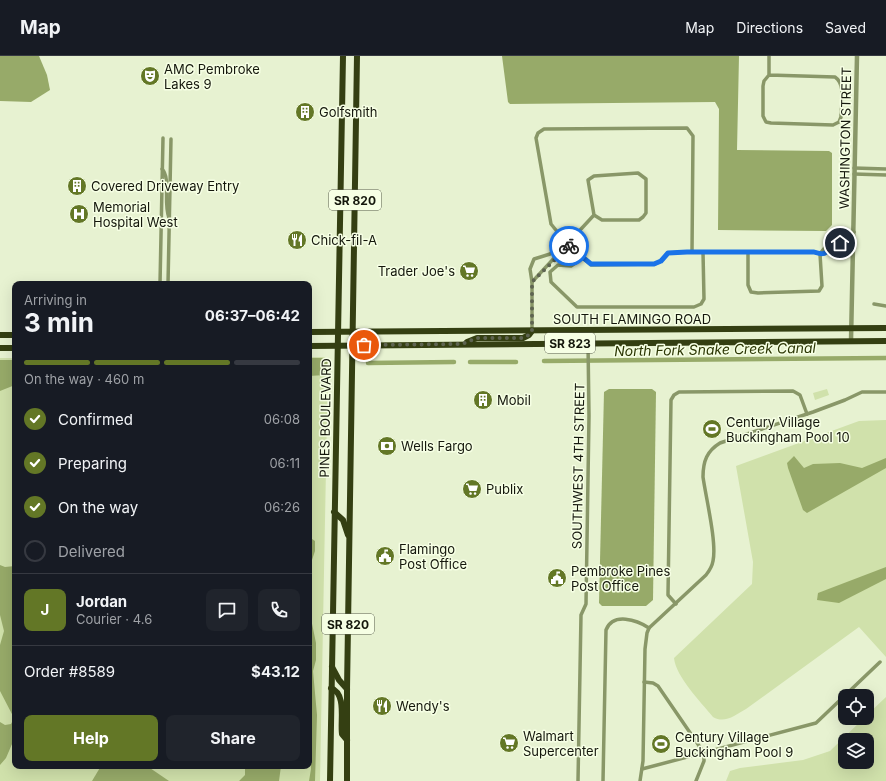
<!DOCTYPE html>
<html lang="en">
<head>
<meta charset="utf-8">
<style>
	:root { --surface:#171b24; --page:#20242c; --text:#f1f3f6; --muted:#9ea1a6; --line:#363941; --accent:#637726 }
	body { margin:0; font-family:Inter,sans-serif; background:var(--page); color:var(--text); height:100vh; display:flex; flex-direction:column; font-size:15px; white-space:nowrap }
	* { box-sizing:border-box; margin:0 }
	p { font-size:13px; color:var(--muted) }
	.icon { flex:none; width:22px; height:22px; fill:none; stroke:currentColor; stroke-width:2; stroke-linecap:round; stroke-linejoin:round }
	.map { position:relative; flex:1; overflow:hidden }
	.side { position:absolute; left:12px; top:225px; width:300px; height:488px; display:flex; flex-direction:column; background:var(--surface); border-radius:8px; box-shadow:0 4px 16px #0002 }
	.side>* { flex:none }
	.buttons { position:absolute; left:838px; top:633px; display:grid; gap:8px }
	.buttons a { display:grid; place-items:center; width:36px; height:36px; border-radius:8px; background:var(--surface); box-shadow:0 4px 16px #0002; font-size:20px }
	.pin { position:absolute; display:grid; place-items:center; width:34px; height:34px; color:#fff; margin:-17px; border:2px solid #fff; border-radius:50%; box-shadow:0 1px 4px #0007 }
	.courier { position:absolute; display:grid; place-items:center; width:40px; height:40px; margin:-20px; border:3px solid #1a73e8; border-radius:50%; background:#fff; color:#222; box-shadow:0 1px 5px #0007 }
	.head em { font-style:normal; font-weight:700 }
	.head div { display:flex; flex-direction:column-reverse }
	.head { display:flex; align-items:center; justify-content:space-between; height:68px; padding:0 12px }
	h1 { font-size:26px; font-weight:700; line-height:30px }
	.bar { display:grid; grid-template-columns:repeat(4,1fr); gap:6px 4px; align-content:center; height:48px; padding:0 12px }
	.bar i { height:5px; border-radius:3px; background:var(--line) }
	.bar .current { background:var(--accent) }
	.bar p { grid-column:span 4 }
	.line { display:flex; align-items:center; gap:10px; padding:0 12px; border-top:1px solid var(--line) }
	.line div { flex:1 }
	.round { display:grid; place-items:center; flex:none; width:42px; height:42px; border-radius:8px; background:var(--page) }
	ol { padding:0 12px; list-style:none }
	li { display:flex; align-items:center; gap:12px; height:44px }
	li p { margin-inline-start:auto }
	li .icon { padding:4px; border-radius:50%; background:var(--accent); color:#fff; stroke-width:4 }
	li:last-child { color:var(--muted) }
	li i { width:22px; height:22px; border:2px solid var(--line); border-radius:50% }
	.button { display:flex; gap:8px; margin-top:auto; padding:8px 12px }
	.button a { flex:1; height:46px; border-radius:8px; background:var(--accent); color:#fff; font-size:16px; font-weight:700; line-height:46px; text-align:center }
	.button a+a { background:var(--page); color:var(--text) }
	header { display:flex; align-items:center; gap:24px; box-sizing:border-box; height:56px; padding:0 20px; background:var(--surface); border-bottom:1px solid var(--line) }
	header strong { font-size:19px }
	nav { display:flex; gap:22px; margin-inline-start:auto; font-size:14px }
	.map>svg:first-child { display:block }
	.green { fill:#d0e1ab; fill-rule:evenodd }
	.water { fill:#97aa69 }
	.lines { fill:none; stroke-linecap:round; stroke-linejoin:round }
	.canal { stroke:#97aa69; stroke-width:4.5 }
	.minor { stroke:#899768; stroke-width:3.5 }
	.tertiary { stroke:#899768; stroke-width:4.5 }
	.trunk { stroke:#343f12; stroke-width:6 }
	.done { stroke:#5e6451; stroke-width:4; stroke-dasharray:0 7.2 }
	.route { stroke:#1a73e8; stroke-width:5 }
	.labels { text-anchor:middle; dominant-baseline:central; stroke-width:3; stroke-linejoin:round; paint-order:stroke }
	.shield { fill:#f6ffe4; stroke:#585d4d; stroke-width:1 }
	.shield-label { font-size:12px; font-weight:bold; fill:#14170c }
	.poi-label { font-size:13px; fill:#14170c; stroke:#f6ffe4; text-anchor:start }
	.street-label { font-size:13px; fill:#14170c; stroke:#f6ffe4 }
	.water-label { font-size:14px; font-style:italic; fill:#2b3603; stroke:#f6ffe4 }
</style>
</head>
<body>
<header>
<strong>Map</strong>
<nav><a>Map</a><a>Directions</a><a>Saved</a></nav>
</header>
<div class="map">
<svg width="886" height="725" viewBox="0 0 886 725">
	<rect width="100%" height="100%" fill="#e7f2d1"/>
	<g class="green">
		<polygon points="309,301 325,301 328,308 320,725 0,725 0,302 15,302 15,710 309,710"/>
		<polygon points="827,333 829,339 815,344 813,337"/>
		<path d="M886,364V601L859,571L746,653C735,659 725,668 713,661C701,646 676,621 674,602L752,528L753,506L736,410L859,365Z"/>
		<path d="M886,641V725H726L730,715L740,712L803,704L830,695L864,662H867V659ZM845,684H867V706H845Z"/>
	</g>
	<g class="water">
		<polygon points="0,0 39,0 47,19 50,34 31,46 0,45"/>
		<polygon points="502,0 739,0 737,94 829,95 832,97 832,169 826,175 718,174 719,53 715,46 510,48 508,46"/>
		<polygon points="309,302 324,302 328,304 325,319 309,320"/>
		<polygon points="0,304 15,304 15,329 0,335"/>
		<polygon points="609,333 652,333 656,336 653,544 646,550 602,550 599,547 604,336"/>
		<polygon points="794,400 804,412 813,408 840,407 862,412 886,402 886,412 807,457 803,454 788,412 787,407"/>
		<polygon points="309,481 315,485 315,495 309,513"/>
		<polygon points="0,509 5,511 15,510 15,681 6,702 0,709 0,666 5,669 11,668 14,662 0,635 0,589 4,575 0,559"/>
		<polygon points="886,511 886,523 839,547 817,544 818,537"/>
		<polygon points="309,553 316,587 316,604 313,615 317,659 315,725 309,725 311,713 309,685"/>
		<polygon points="101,710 147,710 169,725 92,725"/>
		<polygon points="245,710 281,710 279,725 239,725 245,719"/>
	</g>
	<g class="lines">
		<g class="canal">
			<polyline points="544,305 886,302"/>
			<polyline points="470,306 516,306"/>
			<polyline points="368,307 454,306"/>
		</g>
		<g class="minor">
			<path d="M769,19L835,21C846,28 841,49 841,61L839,66L833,69L771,67L766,66L763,60V30L764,25L769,19V0"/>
			<polyline points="854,112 886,113"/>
			<path d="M162,113C171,122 163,147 169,162"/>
			<polyline points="854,118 886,119"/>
			<path d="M692,196L693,80L687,72L544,73L538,77L536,82L551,168L568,189L591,209L655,208L661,205L668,197L687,196H814C832,203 826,189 839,187C844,186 849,191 854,190"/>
			<polyline points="748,197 748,229 751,236 758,237 819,235 822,230 820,198"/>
			<path d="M820,198C824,193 827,187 833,184C840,180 847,182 854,176"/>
			<polyline points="583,202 571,210 558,209 550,216 551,226 577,251 694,251 701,248 704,243 703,196"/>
			<polyline points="532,226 594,159 602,164 639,164 643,161 646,157 646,123 638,117 594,120 588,124 594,159"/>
			<polyline points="160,228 163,82"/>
			<polyline points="168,228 171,83"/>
			<polyline points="874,248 886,250"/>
			<polyline points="532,275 532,226 530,213 534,203 550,198 564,184"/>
			<polyline points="676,548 668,539 671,344 674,339 679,336 793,335 800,339 807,358"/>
			<polyline points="644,626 653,627 658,630 704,697 704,705 696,725"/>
			<polyline points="642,713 816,667 880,606"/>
			<polyline points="578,725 581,559 586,548 589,360 588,287"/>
			<path d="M603,725L606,574C613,556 637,564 649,572"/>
			<path d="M640,725L643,705L645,593L647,577L649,572L706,519C710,514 712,511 713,505C717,487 706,442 703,421C703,405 707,395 720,387L813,356L845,344L862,336H886"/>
		</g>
		<polyline class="tertiary" points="851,285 857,0"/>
		<g class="trunk">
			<polyline points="309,276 886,272"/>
			<polyline points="0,279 15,279"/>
			<polyline points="467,286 477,282 523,282 529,279 532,275"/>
			<polyline points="309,290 886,285"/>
			<polyline points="0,292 15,292"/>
			<polyline points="334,456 343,464 348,479"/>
			<polyline points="332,611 339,624 347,633"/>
			<path d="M331,632C347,638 340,665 342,678L347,684"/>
			<polyline points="330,725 343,0"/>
			<polyline points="347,725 347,633 357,0"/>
		</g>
	</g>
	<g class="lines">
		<polyline class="done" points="364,289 462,288 477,282 523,282 529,279 532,275 532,226 569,190"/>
		<path class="route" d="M569,190L591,208H654L661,205L668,197L687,196H814C830,202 827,190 840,187"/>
	</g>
	<defs>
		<symbol id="theatre-disc" viewBox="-11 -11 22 22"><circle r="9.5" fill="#637726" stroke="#f6ffe4"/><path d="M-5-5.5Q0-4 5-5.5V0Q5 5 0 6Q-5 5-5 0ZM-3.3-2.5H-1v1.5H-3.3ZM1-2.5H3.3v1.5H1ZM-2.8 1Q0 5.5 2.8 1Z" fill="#fff"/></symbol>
		<symbol id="building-disc" viewBox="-11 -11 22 22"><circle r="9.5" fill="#637726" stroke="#f6ffe4"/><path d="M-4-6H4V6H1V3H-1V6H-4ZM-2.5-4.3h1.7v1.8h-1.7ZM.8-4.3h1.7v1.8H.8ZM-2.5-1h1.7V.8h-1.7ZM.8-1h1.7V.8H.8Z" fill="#fff"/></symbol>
		<symbol id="hospital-disc" viewBox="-11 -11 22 22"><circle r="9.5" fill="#637726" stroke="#f6ffe4"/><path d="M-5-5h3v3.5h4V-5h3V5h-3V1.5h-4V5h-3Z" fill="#fff"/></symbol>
		<symbol id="restaurant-disc" viewBox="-11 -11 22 22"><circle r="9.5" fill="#637726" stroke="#f6ffe4"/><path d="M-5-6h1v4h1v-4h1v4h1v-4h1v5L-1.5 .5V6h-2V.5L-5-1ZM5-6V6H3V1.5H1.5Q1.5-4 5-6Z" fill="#fff"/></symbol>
		<symbol id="supermarket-disc" viewBox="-11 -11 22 22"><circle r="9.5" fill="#637726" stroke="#f6ffe4"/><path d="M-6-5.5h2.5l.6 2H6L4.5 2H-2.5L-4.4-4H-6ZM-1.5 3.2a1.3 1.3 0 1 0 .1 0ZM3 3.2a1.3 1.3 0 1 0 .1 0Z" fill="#fff"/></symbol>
		<symbol id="stadium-disc" viewBox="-11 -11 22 22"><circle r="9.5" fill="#637726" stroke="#f6ffe4"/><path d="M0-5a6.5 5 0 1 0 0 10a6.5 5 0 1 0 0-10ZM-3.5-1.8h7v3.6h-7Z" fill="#fff"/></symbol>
		<symbol id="bank-disc" viewBox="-11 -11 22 22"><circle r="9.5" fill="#637726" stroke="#f6ffe4"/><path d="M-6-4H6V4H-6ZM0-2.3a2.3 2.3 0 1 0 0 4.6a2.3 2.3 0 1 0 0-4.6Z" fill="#fff"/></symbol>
		<symbol id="civic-disc" viewBox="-11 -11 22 22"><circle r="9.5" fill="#637726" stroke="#f6ffe4"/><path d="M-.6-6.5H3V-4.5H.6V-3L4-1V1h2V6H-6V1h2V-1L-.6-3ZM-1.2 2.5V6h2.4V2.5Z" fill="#fff"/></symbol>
	</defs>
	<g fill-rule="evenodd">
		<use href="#theatre-disc" x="139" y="9" width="22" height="22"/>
		<use href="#building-disc" x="294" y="45" width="22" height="22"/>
		<use href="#building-disc" x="66" y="119" width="22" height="22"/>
		<use href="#hospital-disc" x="68" y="147" width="22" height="22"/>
		<use href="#restaurant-disc" x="286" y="173" width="22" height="22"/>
		<use href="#supermarket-disc" x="458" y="204" width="22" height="22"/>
		<use href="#building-disc" x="472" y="333" width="22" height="22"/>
		<use href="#stadium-disc" x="701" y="362" width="22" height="22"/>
		<use href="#bank-disc" x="376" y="379" width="22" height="22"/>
		<use href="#supermarket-disc" x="461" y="422" width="22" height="22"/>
		<use href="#civic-disc" x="374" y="489" width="22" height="22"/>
		<use href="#civic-disc" x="546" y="511" width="22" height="22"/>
		<use href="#restaurant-disc" x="371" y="639" width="22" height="22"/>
		<use href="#supermarket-disc" x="498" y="676" width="22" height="22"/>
		<use href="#stadium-disc" x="650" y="677" width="22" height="22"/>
	</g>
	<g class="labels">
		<g class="shield">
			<rect x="329" y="134" width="52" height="20" rx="3"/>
			<rect x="545" y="277" width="50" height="20" rx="3"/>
			<rect x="322" y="558" width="52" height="20" rx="3"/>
		</g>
		<g class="shield-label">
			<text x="355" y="144">SR 820</text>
			<text x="570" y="287">SR 823</text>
			<text x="348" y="568">SR 820</text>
		</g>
		<g class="poi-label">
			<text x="164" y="13">AMC Pembroke<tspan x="164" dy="15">Lakes 9</tspan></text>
			<text x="319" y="56">Golfsmith</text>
			<text x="91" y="130">Covered Driveway Entry</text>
			<text x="93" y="151">Memorial<tspan x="93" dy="15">Hospital West</tspan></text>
			<text x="311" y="184">Chick-fil-A</text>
			<text x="455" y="215" text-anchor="end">Trader Joe's</text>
			<text x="497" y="344">Mobil</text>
			<text x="726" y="366">Century Village<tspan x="726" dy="15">Buckingham Pool 10</tspan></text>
			<text x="401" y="390">Wells Fargo</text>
			<text x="486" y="433">Publix</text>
			<text x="399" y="493">Flamingo<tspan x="399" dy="15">Post Office</tspan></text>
			<text x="571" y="515">Pembroke Pines<tspan x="571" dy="15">Post Office</tspan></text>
			<text x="396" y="650">Wendy's</text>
			<text x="523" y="680">Walmart<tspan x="523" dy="15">Supercenter</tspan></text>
			<text x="675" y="681">Century Village<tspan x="675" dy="15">Buckingham Pool 9</tspan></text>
		</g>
		<g class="street-label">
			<text transform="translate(845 82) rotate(-89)">WASHINGTON STREET</text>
			<text x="632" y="263">SOUTH FLAMINGO ROAD</text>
			<text transform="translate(325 362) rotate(-89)">PINES BOULEVARD</text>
			<text transform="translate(578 410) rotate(-89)">SOUTHWEST 4TH STREET</text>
		</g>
		<g class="water-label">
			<text transform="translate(715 293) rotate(-1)">North Fork Snake Creek Canal</text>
		</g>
	</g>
</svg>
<div class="buttons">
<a><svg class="icon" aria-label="locate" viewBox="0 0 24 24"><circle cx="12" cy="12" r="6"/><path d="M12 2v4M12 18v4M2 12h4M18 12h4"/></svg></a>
<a><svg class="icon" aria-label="layers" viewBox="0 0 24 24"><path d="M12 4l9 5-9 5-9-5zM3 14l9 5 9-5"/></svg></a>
</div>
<div class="pin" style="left:364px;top:289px;background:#ea580c"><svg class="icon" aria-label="bag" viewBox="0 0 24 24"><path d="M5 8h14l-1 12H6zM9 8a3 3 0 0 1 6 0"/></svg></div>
<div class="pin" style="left:840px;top:187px;background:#1f2937"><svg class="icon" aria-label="home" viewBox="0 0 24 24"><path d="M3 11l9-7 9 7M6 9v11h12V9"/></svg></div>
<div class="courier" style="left:569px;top:190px"><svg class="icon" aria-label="bike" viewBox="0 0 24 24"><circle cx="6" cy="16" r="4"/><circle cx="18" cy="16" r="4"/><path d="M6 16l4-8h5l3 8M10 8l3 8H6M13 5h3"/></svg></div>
<section class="side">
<div class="head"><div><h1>3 min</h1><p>Arriving in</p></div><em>06:37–06:42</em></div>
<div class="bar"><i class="current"></i><i class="current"></i><i class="current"></i><i></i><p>On the way · 460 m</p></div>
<ol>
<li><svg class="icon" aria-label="check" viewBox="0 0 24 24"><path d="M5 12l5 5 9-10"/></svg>Confirmed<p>06:08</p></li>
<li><svg class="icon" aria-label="check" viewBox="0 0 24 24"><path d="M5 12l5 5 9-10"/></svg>Preparing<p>06:11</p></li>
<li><svg class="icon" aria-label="check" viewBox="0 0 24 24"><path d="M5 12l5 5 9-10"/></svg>On the way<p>06:26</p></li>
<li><i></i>Delivered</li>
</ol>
<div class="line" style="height:72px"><b class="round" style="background:var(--accent);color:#fff">J</b><div><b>Jordan</b><p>Courier · 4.6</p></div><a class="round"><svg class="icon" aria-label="chat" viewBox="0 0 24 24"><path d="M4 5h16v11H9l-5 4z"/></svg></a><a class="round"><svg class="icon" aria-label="phone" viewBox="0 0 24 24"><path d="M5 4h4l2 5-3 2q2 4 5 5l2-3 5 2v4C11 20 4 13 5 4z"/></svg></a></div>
<div class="line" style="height:52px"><div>Order #8589</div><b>$43.12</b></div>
<div class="button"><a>Help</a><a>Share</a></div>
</section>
</div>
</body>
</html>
